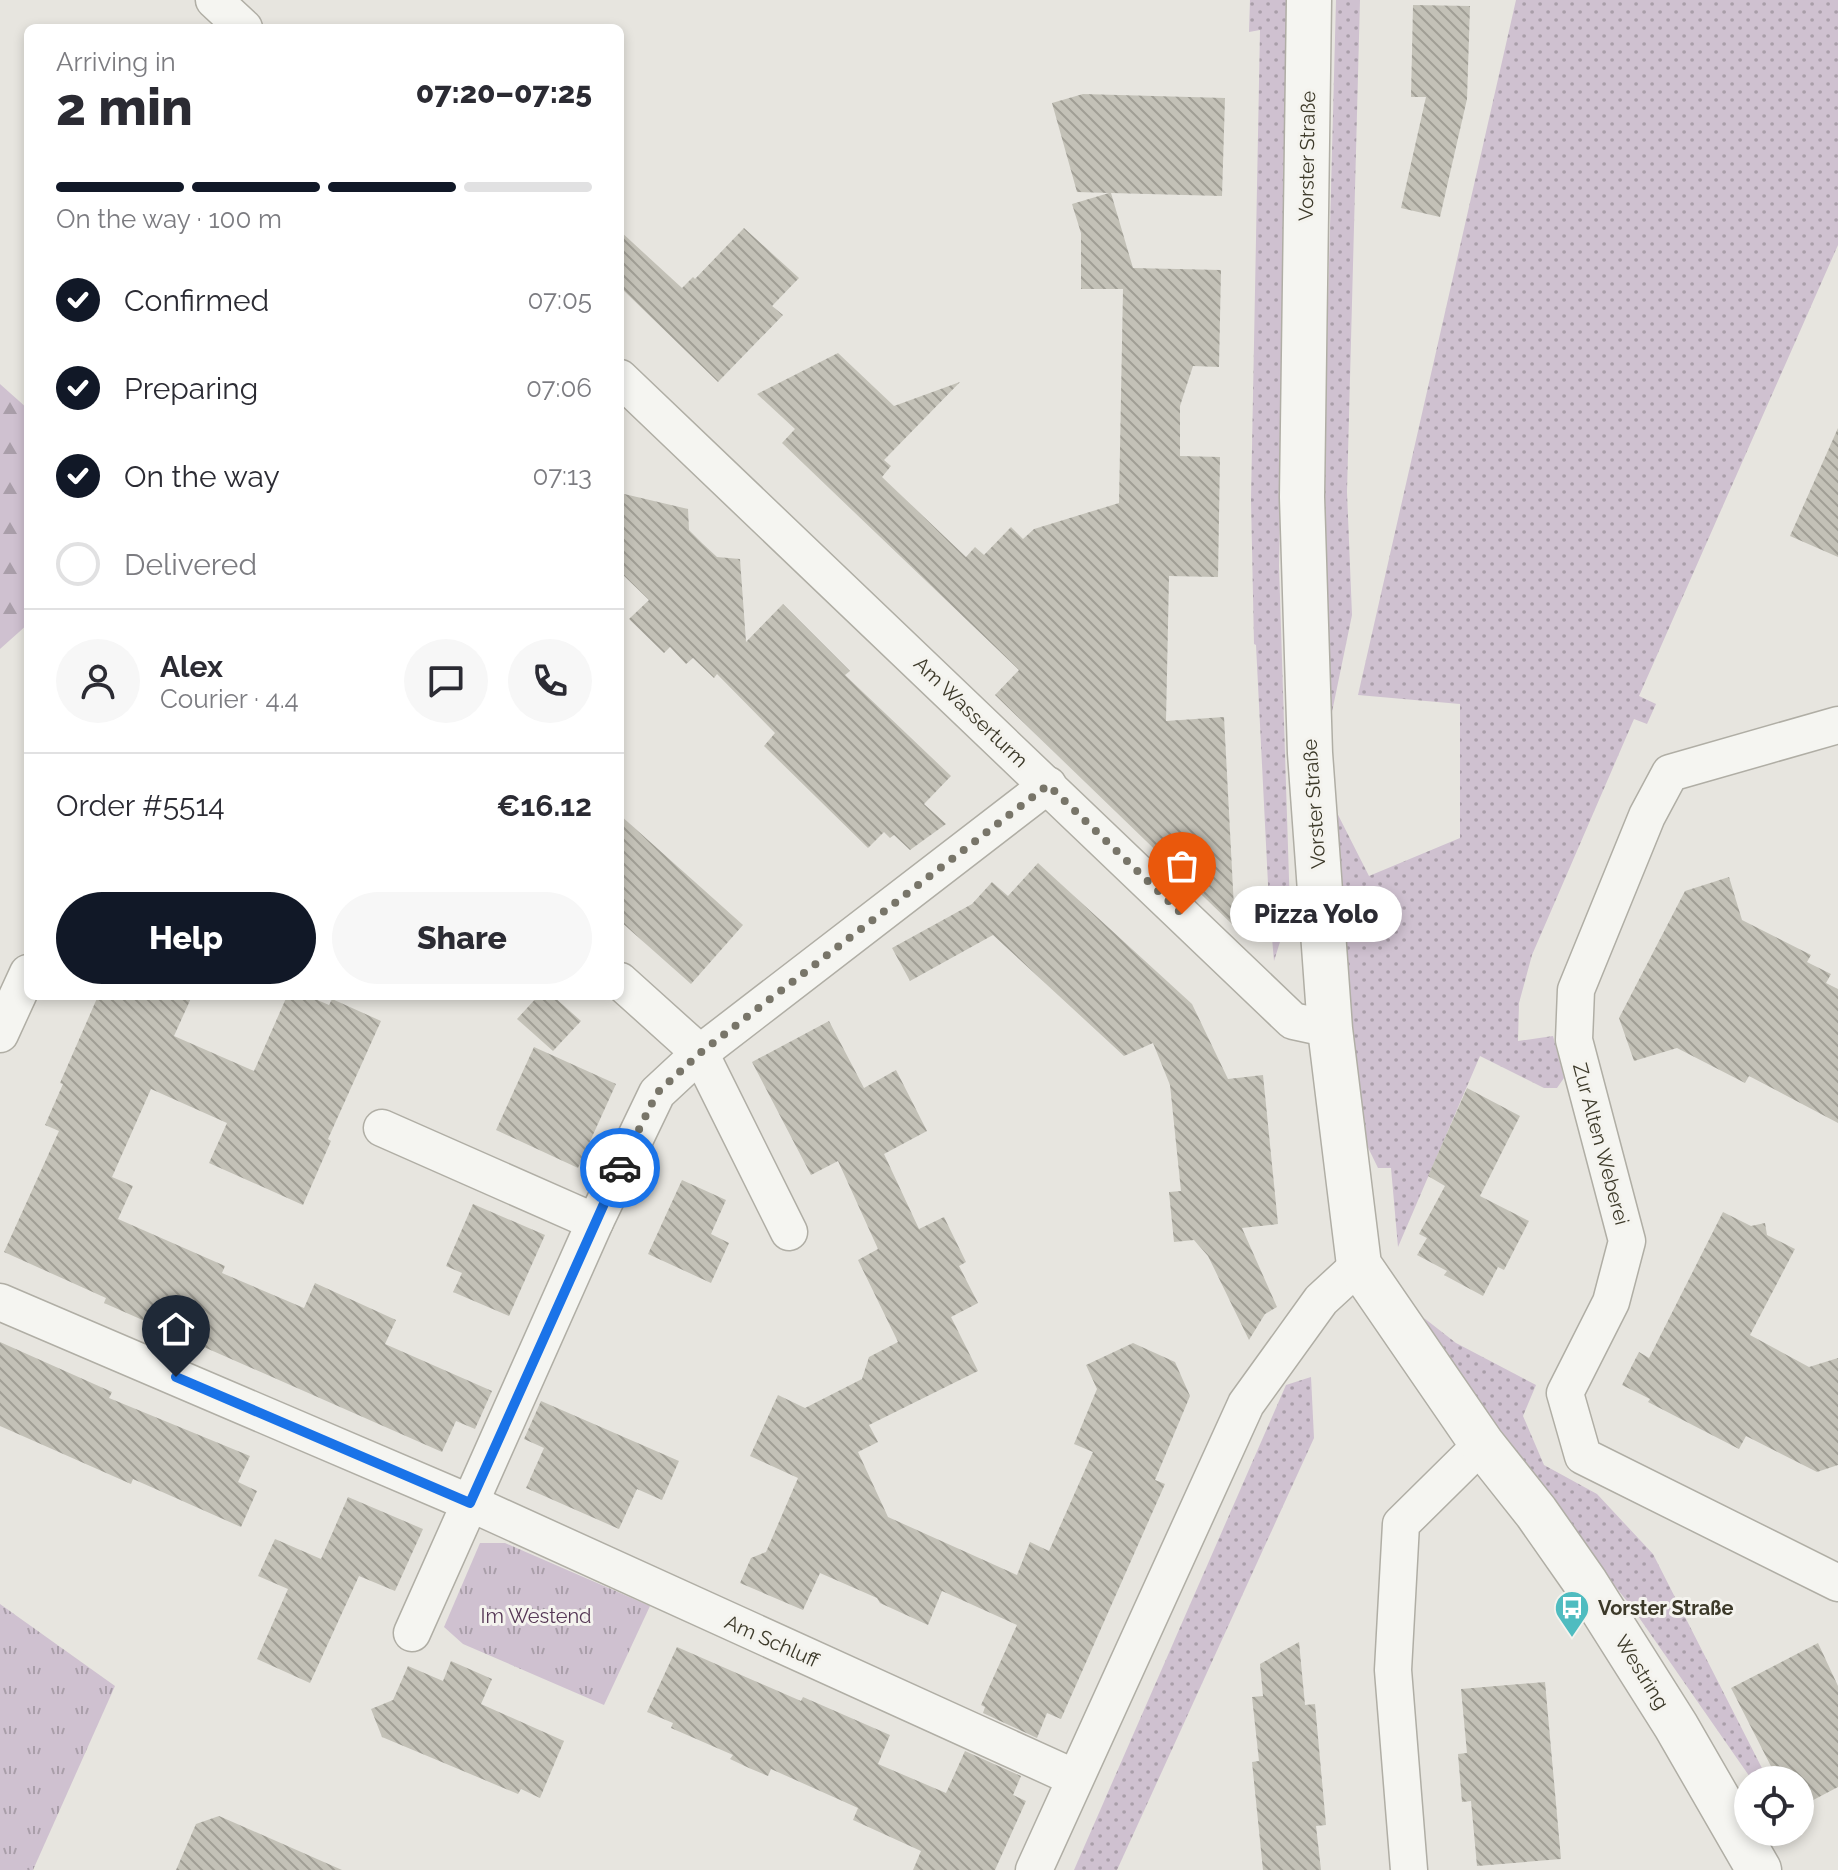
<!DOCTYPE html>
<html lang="en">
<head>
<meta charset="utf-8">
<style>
	:root { --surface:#fff; --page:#f7f7f7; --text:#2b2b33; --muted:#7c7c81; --line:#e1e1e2; --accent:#111827 }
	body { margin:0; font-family:Raleway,sans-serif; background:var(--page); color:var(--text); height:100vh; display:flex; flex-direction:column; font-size:30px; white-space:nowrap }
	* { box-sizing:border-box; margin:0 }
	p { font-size:26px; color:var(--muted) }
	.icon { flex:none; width:44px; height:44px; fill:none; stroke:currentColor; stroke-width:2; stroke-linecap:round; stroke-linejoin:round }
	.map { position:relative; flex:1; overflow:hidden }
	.side { position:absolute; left:24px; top:24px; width:600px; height:976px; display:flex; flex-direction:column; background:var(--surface); border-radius:12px; box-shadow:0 4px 12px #0003 }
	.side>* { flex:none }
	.buttons { position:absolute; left:1734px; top:1766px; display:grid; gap:16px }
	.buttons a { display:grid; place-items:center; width:80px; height:80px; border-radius:50%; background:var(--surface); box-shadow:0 4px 12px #0003; font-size:40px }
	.pin { position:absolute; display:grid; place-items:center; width:68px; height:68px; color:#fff; margin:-82px -34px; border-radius:50% 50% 50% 0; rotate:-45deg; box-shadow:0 0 8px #0007 }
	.pin .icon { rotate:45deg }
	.courier { position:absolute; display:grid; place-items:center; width:80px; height:80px; margin:-40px; border:6px solid #1a73e8; border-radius:50%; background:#fff; color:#222; box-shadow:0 2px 10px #0007 }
	.bubble { position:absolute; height:56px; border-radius:28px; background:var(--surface); box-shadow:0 4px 12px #0003; font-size:26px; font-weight:800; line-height:56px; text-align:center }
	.head em { font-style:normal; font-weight:800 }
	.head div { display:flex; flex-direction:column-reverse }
	.head { display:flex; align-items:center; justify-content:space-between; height:136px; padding:0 32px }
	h1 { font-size:52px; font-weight:800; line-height:60px }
	.bar { display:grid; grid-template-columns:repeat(4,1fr); gap:12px 8px; align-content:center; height:96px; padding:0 32px }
	.bar i { height:10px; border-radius:6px; background:var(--line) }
	.bar .on { background:var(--accent) }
	.bar p { grid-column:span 4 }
	.line { display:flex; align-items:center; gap:20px; padding:0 32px; border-top:2px solid var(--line) }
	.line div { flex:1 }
	.round { display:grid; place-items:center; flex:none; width:84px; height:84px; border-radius:42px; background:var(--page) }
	ol { padding:0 32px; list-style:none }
	li { display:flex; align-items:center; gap:24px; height:88px }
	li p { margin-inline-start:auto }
	li .icon { padding:8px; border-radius:50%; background:var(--accent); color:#fff; stroke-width:4 }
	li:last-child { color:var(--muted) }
	li i { width:44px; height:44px; border:4px solid var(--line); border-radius:50% }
	.primary-button { display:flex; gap:16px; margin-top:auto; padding:16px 32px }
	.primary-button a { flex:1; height:92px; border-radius:48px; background:var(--accent); color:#fff; font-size:32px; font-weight:800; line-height:92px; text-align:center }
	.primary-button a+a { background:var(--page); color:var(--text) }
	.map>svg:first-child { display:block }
	.grass { fill:url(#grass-dots) }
	.forest { fill:url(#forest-firs) }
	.park { fill:url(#park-tufts) }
	.building { fill:url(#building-back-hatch) }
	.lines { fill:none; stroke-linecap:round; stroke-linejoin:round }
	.minor-casing { stroke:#b0aea5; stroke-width:39 }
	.tertiary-casing { stroke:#b0aea5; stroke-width:47 }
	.minor { stroke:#f5f5f1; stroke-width:36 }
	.tertiary { stroke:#f5f5f1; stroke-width:44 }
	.done { stroke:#787569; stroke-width:8; stroke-dasharray:0 14.4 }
	.route { stroke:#1a73e8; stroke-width:10 }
	.labels { text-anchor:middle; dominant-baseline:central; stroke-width:6; stroke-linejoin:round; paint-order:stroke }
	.street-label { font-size:20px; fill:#3c3929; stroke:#f4f3ee }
	.poi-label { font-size:20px; font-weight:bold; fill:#3c3929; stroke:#f4f3ee; text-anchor:start }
	.park-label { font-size:20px; fill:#563856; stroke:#f4f3ee }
</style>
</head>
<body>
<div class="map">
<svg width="1838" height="1870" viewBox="0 0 1838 1870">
	<defs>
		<pattern id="grass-dots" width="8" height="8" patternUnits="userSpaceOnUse" patternTransform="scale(2)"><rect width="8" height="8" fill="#cfc1d0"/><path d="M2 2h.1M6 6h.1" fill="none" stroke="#a99ea9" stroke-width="1.8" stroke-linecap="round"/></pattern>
		<pattern id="forest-firs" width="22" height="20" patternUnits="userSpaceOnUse" patternTransform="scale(2)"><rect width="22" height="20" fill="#cfc1d0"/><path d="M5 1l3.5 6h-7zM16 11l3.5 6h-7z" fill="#a99ea9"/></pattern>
		<pattern id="park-tufts" width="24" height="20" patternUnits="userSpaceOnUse" patternTransform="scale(2)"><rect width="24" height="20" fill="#cfc1d0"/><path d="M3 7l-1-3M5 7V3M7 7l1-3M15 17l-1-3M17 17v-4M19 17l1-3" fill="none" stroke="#a99ea9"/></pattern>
		<pattern id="building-back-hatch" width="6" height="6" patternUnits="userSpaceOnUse" patternTransform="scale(2)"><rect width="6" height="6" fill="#c3c1b7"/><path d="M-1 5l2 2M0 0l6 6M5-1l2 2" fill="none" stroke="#a09e95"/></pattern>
	</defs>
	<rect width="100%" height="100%" fill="#e7e5df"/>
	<g class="grass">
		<polygon points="1250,0 1292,0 1279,566 1290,910 1274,961 1269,904 1256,645 1254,644 1251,500 1260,30 1249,32"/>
		<polygon points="1336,0 1360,0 1347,492 1352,615 1332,712 1323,492"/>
		<polygon points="1516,0 1838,0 1838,245 1639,696 1656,704 1647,724 1634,719 1532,955 1519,1003 1518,1041 1553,1036 1564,1078 1557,1088 1544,1088 1480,1056 1398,1247 1391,1168 1378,1168 1356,1123 1332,803 1369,876 1460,838 1460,704 1358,695"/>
		<polygon points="1424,1318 1456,1343 1536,1385 1523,1416 1544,1465 1597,1494 1653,1554 1768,1780 1752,1780 1631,1606 1480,1420"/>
		<polygon points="1311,1377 1314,1438 1117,1870 1074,1870 1286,1385"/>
	</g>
	<polygon class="forest" points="0,384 28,409 28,624 0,649"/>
	<g class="park">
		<polygon points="480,1543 505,1543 650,1606 604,1705 463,1644 444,1627"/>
		<polygon points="0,1604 115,1686 33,1870 0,1870"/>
	</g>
	<g class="building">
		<polygon points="1413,5 1470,6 1467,99 1440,217 1401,208 1426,97 1411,97"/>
		<polygon points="1083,94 1225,98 1222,196 1111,193 1133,268 1221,270 1219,367 1193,366 1180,406 1180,456 1220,457 1218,577 1169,576 1166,721 1224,717 1235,927 995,695 1019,670 782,443 795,429 757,394 838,353 894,406 960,382 884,460 891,466 882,477 966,557 975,547 984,555 1011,527 1023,539 1034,529 1119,503 1123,289 1081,289 1081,233 1072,204 1109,193 1077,192 1052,103"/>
		<polygon points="744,228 799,278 772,306 783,315 718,382 620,287 620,231 682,288 693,277 695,279"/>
		<polygon points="1838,428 1838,557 1790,536"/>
		<polygon points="620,493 688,509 689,530 703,544 717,557 740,559 746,642 783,604 850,671 845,675 951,776 924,804 946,824 910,850 894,835 890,838 884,832 868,848 764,746 775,733 717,674 714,678 693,658 686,664 670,647 664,653 629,619 649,600 620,572"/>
		<polygon points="620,815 743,925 691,984 620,921"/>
		<polygon points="1038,863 1192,1004 1228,1079 1263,1075 1278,1224 1242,1228 1277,1307 1265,1314 1249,1340 1208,1256 1194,1240 1174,1242 1169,1192 1181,1191 1170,1085 1153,1043 1124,1056 993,935 910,981 892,948 972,904 992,882 1008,896"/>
		<polygon points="1729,877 1742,920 1811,955 1807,962 1831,974 1826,983 1838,989 1838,1123 1749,1076 1745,1083 1677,1048 1634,1061 1619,1018 1685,891"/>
		<polygon points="98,996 192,996 174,1036 254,1071 287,996 308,996 329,1005 332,999 381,1021 328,1139 331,1141 303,1205 209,1163 227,1123 151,1089 112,1177 133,1186 118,1219 225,1266 222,1273 304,1308 315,1283 396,1320 385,1344 492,1391 475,1429 456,1421 442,1452 104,1303 106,1298 4,1252 59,1131 45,1125 63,1084 60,1083"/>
		<polygon points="538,996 553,996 581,1021 553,1051 517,1019"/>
		<polygon points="829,1021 864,1088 896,1070 927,1131 884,1154 919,1229 944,1217 966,1262 959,1266 978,1303 951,1317 978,1371 869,1425 878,1442 858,1452 888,1517 1017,1575 1030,1542 1049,1551 1093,1452 1074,1444 1097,1389 1086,1365 1133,1343 1175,1362 1190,1396 1155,1480 1165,1484 1061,1719 1047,1713 1037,1738 983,1713 985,1707 981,1705 1017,1625 942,1591 928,1625 880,1603 877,1598 820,1573 803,1610 740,1583 751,1558 766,1552 798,1478 750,1456 778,1395 805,1408 862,1379 869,1357 898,1342 858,1260 878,1249 838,1161 811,1175 752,1062"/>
		<polygon points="534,1047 616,1084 578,1168 496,1130"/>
		<polygon points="1467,1088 1520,1116 1480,1196 1529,1221 1504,1270 1498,1267 1483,1296 1444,1275 1447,1271 1417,1255 1427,1238 1419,1234 1445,1186 1428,1176"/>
		<polygon points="682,1180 726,1200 711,1234 729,1243 711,1283 648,1254"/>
		<polygon points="473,1204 545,1235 509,1316 453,1292 462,1273 446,1266"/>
		<polygon points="1723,1212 1751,1226 1765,1223 1767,1235 1795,1249 1750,1335 1809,1367 1838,1358 1838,1465 1817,1472 1746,1436 1739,1449 1648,1402 1650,1399 1622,1385 1639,1352 1649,1358"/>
		<polygon points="0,1342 112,1392 109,1398 250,1456 238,1482 257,1491 241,1527 133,1479 131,1484 0,1426"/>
		<polygon points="541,1401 679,1461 662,1500 637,1489 619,1529 526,1488 544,1448 524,1439"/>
		<polygon points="348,1497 423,1529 395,1591 359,1576 310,1683 257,1659 288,1589 258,1576 275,1539 321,1559"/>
		<polygon points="1299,1642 1305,1705 1315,1704 1326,1825 1316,1826 1321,1870 1263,1870 1252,1762 1259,1761 1252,1697 1263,1696 1260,1664"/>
		<polygon points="1818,1643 1838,1686 1838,1787 1800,1807 1800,1780 1778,1780 1731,1688"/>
		<polygon points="677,1647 801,1701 803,1697 890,1735 878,1764 946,1793 965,1751 1021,1776 1013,1795 1026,1801 995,1870 913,1870 921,1851 853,1820 858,1808 771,1769 768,1776 749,1768 730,1759 733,1755 671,1728 673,1723 647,1712"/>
		<polygon points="451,1661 492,1679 481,1704 564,1741 540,1798 521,1789 518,1794 382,1737 371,1709 393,1700 408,1666 443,1681"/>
		<polygon points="1545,1682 1561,1859 1477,1866 1471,1801 1462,1802 1458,1754 1467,1753 1461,1689"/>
		<polygon points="219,1816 342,1870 176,1870 196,1824"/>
	</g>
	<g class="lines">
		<defs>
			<g id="minor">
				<polyline points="214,0 244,28"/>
				<polyline points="620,378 1293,1021 1330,1029"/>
				<polyline points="1838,725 1670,773 1647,816 1576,990 1574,1040 1627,1241 1611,1302 1565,1393 1583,1456 1838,1583"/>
				<polyline points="620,981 700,1053 789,1232"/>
				<polyline points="0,1034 28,973"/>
				<polyline points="382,1128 595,1222"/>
				<polyline points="0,1302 470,1503 595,1222 657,1093 700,1053 1048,785"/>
				<polyline points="412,1633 470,1503 1075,1778"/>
				<polyline points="1034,1870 1246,1404 1321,1300 1359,1265"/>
				<polyline points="1409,1870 1393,1670 1401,1524 1482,1444"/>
			</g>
			<polyline id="tertiary" points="1309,0 1302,497 1310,753 1330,1029 1359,1265 1482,1444 1536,1512 1585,1582 1676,1726 1759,1870"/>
		</defs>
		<use href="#minor" class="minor-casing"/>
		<use href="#tertiary" class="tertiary-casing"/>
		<use href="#minor" class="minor"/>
		<use href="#tertiary" class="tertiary"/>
	</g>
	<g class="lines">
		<polyline class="done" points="620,1168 657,1093 700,1053 1048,785 1182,914"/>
		<polyline class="route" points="176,1377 470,1503 620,1168"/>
	</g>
	<defs>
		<symbol id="bus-pin" viewBox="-11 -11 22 30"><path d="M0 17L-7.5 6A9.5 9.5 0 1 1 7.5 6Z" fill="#4fbcc0" stroke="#f4f3ee"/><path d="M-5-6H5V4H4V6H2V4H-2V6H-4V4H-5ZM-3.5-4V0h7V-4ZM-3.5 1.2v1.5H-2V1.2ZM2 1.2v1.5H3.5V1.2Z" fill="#fff"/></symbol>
	</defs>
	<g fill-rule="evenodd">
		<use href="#bus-pin" x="1552" y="1588" width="40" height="54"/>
	</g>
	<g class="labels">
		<g class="street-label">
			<text transform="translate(1307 156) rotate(-89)">Vorster Straße</text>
			<text transform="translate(971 712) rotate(44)">Am Wasserturm</text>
			<text transform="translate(1314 804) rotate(-94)">Vorster Straße</text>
			<text transform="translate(1601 1144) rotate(75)">Zur Alten Weberei</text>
			<text transform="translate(772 1641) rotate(24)">Am Schluff</text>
			<text transform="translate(1642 1672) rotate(58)">Westring</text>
		</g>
		<g class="poi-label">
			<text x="1598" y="1608">Vorster Straße</text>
		</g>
		<g class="park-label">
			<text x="536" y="1616">Im Westend</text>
		</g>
	</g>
</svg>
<div class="buttons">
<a><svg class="icon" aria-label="locate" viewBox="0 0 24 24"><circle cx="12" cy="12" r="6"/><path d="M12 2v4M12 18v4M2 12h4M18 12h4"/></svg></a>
</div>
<div class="pin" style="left:1182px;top:914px;background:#ea580c"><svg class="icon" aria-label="bag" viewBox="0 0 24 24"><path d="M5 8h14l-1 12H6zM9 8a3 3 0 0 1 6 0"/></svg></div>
<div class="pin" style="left:176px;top:1377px;background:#1f2937"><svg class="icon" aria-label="home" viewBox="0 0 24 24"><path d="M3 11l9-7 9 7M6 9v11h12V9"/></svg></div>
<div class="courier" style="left:620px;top:1168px"><svg class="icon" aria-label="car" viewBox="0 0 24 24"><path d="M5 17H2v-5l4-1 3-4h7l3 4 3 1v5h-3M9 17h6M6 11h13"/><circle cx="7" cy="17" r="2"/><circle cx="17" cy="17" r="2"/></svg></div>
<div class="bubble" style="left:1230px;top:886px;width:172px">Pizza Yolo</div>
<section class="side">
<div class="head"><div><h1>2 min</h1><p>Arriving in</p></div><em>07:20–07:25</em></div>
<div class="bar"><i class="on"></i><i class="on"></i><i class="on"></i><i></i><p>On the way · 100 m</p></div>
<ol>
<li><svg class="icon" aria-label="check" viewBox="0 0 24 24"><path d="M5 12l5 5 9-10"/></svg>Confirmed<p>07:05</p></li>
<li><svg class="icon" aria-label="check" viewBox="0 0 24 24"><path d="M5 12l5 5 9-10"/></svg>Preparing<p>07:06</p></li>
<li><svg class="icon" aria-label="check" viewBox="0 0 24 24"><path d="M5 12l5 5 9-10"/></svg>On the way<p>07:13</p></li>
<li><i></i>Delivered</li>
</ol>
<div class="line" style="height:144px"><a class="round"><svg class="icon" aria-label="person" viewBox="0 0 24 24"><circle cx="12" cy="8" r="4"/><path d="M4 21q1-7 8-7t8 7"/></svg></a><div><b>Alex</b><p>Courier · 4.4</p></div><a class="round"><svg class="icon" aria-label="chat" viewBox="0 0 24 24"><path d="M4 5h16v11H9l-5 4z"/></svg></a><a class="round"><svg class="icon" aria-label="phone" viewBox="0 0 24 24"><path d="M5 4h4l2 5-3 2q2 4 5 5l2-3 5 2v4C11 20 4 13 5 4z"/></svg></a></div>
<div class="line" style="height:104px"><div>Order #5514</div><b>€16.12</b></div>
<div class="primary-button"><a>Help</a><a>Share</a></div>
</section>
</div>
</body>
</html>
